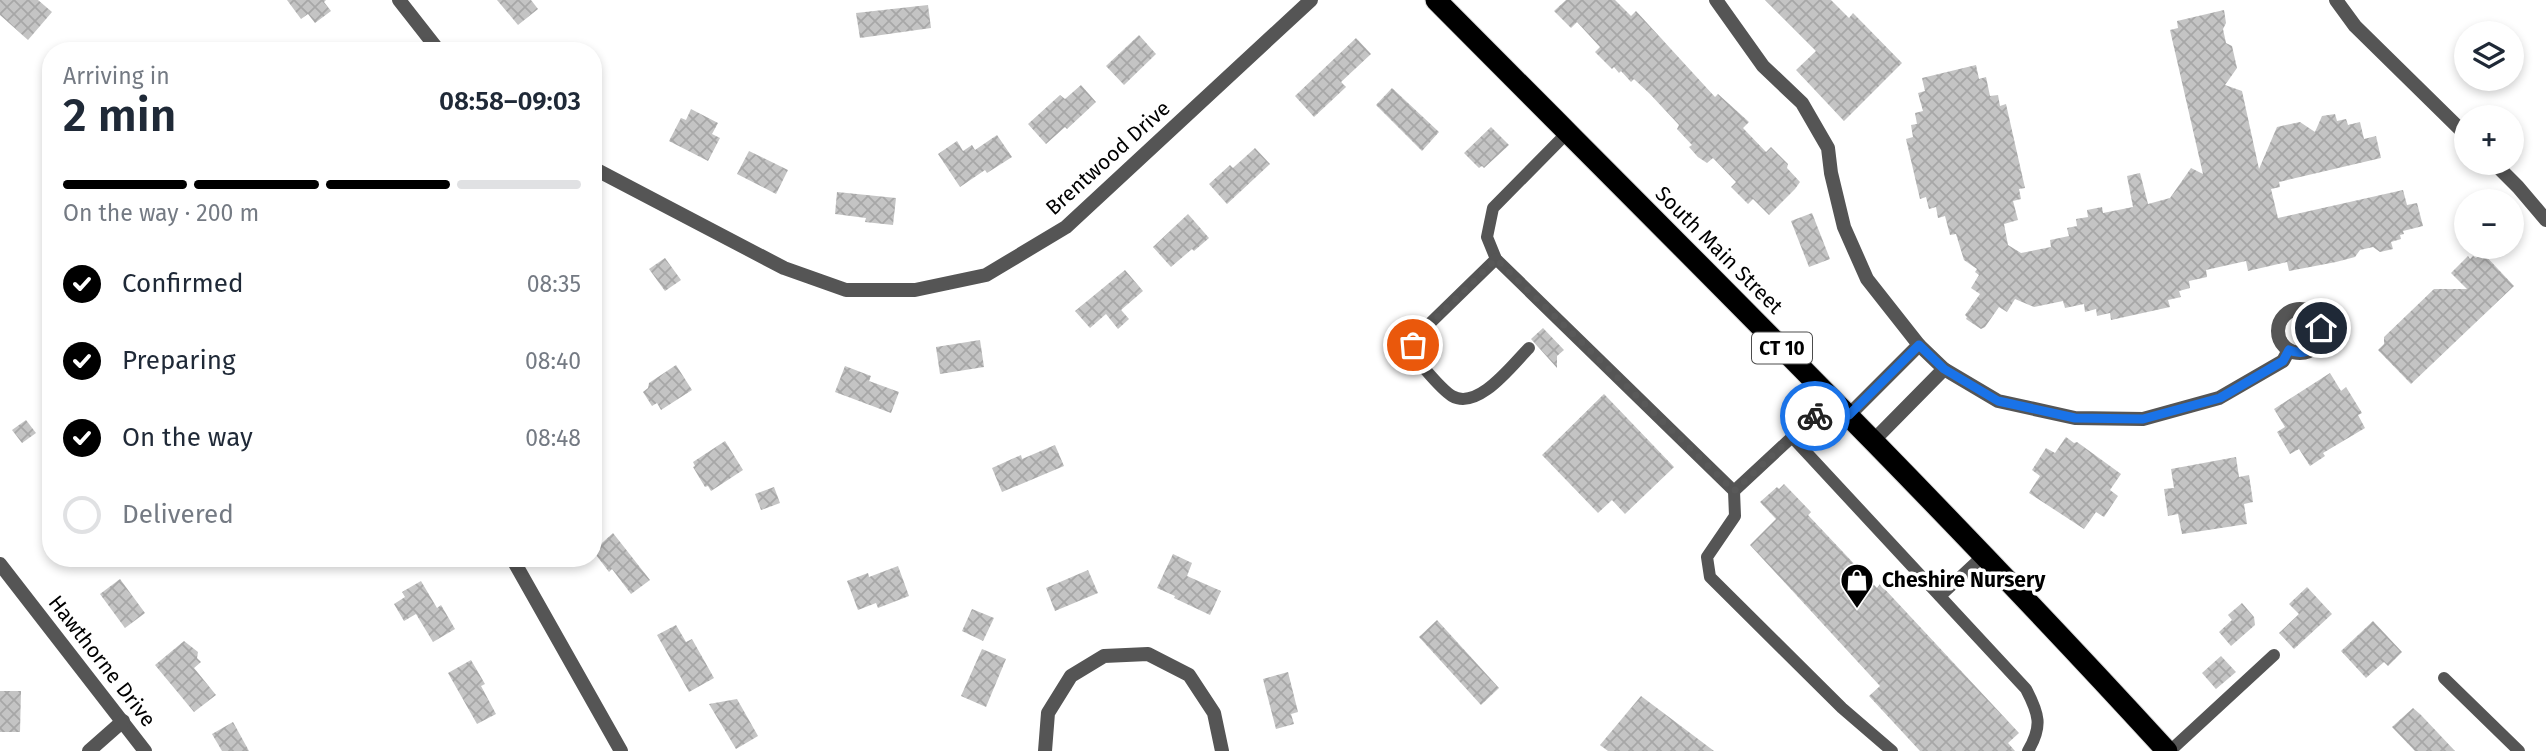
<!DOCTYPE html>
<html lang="en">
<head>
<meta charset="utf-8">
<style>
	:root { --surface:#fff; --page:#f6f6f7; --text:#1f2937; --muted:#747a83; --line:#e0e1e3; --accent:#000 }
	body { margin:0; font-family:"Fira Sans",sans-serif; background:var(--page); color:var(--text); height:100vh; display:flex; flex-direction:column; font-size:26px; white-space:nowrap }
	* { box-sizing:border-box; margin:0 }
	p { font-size:23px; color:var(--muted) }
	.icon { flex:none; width:38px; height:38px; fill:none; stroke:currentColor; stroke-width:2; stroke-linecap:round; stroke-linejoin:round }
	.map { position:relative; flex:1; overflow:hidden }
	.sheet { position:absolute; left:42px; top:42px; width:560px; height:525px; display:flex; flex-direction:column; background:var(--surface); border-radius:28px; box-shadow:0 4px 10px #0003 }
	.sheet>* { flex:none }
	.controls { position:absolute; left:2454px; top:21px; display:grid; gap:14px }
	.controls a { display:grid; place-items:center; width:70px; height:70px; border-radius:50%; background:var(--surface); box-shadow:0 4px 10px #0003; font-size:35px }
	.pin { position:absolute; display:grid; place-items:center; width:60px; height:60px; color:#fff; margin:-30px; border:4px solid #fff; border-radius:50%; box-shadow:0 2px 7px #0007 }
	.courier { position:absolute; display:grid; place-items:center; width:70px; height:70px; margin:-35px; border:5px solid #1a73e8; border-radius:50%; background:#fff; color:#222; box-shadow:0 2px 9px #0007 }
	.summary em { font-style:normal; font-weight:600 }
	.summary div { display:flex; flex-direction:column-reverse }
	.summary { display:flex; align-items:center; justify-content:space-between; height:119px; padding:0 21px }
	h1 { font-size:46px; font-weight:600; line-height:52px }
	.bar { display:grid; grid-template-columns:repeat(4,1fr); gap:10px 7px; align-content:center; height:84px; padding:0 21px }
	.bar i { height:9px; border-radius:5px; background:var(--line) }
	.bar .current { background:var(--accent) }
	.bar p { grid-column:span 4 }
	ol { padding:0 21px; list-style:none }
	li { display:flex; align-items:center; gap:21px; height:77px }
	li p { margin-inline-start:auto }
	li .icon { padding:7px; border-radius:50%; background:var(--accent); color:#fff; stroke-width:4 }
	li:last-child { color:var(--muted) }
	li i { width:38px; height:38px; border:4px solid var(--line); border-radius:50% }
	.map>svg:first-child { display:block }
	.building { fill:url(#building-cross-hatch) }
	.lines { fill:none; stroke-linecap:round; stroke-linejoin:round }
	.highway-casing { stroke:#dbdbdb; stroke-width:23 }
	.lane { stroke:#555; stroke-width:12 }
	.street { stroke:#555; stroke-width:14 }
	.highway { stroke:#000; stroke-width:21 }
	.done { stroke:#595959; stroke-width:7; stroke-dasharray:0 12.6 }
	.route { stroke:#1a73e8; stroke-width:9 }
	.labels { text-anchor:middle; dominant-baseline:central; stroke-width:7; stroke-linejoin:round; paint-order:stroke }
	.shield { fill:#fff; stroke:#4c4c4c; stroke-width:2 }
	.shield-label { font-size:19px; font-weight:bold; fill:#000 }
	.street-label { font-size:21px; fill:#000; stroke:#fff }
	.poi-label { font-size:21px; font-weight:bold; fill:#000; stroke:#fff; text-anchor:start }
</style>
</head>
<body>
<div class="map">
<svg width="2546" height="751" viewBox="0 0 2546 751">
	<defs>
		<pattern id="building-cross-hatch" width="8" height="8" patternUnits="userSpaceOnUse" patternTransform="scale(1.75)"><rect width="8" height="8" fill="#c4c4c4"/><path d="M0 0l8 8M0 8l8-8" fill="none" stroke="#a7a7a7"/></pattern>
	</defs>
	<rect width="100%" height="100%" fill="#fff"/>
	<g class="building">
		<polygon points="0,0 38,0 52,12 28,40 0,15"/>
		<polygon points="287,0 326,0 324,2 331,11 315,23 308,14 301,19"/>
		<polygon points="497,0 531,0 538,9 518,25"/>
		<polygon points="1566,0 1615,0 1631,16 1636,11 1715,97 1718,94 1749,122 1743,128 1766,152 1771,147 1788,164 1787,168 1800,182 1795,189 1769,215 1753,199 1748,204 1731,187 1736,182 1713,158 1707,163 1698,157 1689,147 1692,145 1677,129 1679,125 1650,94 1634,79 1631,82 1621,71 1619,73 1614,67 1612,69 1595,52 1600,47 1577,22 1571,28 1554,11"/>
		<polygon points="1765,0 1831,0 1849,18 1853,13 1902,63 1844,121 1796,70 1816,51"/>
		<polygon points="928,5 931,28 860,38 856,13"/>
		<polygon points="2224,10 2226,23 2223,29 2226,43 2232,46 2237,68 2225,85 2242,91 2259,169 2277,127 2300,122 2315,132 2322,116 2335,114 2337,121 2346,119 2348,125 2360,122 2364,139 2376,136 2381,158 2279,182 2280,187 2271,189 2278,218 2403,190 2407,205 2417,203 2423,226 2403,231 2404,234 2400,235 2401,239 2391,242 2393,249 2380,252 2373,247 2360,250 2355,257 2336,262 2289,271 2287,262 2248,271 2246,261 2206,270 2207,277 2189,281 2190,288 2179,291 2181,297 2168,300 2170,307 2111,320 2110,313 2097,316 2096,309 2085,312 2084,304 2065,308 2063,301 2034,307 2015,299 2007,312 1999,307 1985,327 1981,329 1966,319 1967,317 1965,315 1980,294 1971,288 1979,275 1975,272 1977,269 1964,260 1956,234 1950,235 1945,216 1938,218 1936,207 1929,209 1926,197 1920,199 1906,139 1913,137 1911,125 1917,124 1915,113 1923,111 1918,93 1925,91 1922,78 1976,65 1979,79 1986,77 1990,96 1998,95 2000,106 2006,104 2025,188 2019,189 2021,199 2013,201 2018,220 2004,224 2008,245 2021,253 2051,247 2050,240 2069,236 2067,228 2077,226 2076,219 2088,217 2087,210 2102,207 2103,213 2133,207 2127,176 2140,173 2148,204 2170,198 2191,168 2203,174 2170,30 2178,28 2177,21"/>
		<polygon points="1139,35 1156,54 1124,85 1106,66"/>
		<polygon points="1356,38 1371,54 1341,82 1346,87 1314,117 1295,96"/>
		<polygon points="1081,85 1096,102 1067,129 1065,127 1046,144 1028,124 1060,95 1065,99"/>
		<polygon points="1392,88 1439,132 1422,151 1376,105"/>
		<polygon points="691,109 718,123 712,134 720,138 708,161 669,141 681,118 686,120"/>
		<polygon points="1491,127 1509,145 1484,168 1482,166 1479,168 1464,153"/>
		<polygon points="997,135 1012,157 987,173 985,170 960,187 938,154 957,141 963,151 972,145 975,150"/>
		<polygon points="1255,148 1270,164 1227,204 1209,184 1230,165 1233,168"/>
		<polygon points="749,151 788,170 776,194 737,174"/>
		<polygon points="837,192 896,198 893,225 865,222 866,218 835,214"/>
		<polygon points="1812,213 1830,259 1809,267 1791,221"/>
		<polygon points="1188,214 1209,238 1194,251 1192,249 1171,267 1153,247"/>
		<polygon points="2482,252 2514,286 2411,384 2378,350 2384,344 2384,337 2434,289 2467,289 2451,273 2468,256 2470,259 2473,256 2476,258"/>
		<polygon points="665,258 681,280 665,291 649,269"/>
		<polygon points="1125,270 1143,291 1121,310 1129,319 1118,329 1106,314 1090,328 1075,311"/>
		<polygon points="1543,328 1564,350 1557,356 1557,368 1531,339"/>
		<polygon points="980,340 984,367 940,374 936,347"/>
		<polygon points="676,365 692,390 661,410 657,403 652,406 643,392 648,388 649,383"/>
		<polygon points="845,366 871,376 869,381 899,392 891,413 835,392"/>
		<polygon points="2330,373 2341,391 2346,387 2362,413 2358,415 2365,428 2323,453 2325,456 2310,466 2299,449 2290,454 2277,432 2285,427 2274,409"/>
		<polygon points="1604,394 1674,467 1625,514 1612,500 1598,513 1542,455"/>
		<polygon points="26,420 36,433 22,443 12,430"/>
		<polygon points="2066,437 2074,443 2077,442 2121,474 2110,490 2118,496 2104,517 2096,512 2084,529 2029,493 2040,476 2032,470 2046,448 2055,453"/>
		<polygon points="725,441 743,470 711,491 708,486 705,487 693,467 695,466 693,462"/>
		<polygon points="1055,445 1064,466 1002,492 992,468 1021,455 1022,459"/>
		<polygon points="2236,457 2239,477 2249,475 2253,502 2244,504 2247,524 2182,534 2178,514 2168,516 2164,489 2174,488 2171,469"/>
		<polygon points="1784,484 1811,512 1808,515 1877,588 1880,584 2019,733 2008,743 2015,751 1920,751 1869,696 1880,686 1750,545 1776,519 1760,502 1777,487 1779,489"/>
		<polygon points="774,487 780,503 761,510 755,494"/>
		<polygon points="613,533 650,580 631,594 612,569 609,572 593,551"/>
		<polygon points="1173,554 1192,563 1187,576 1221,591 1210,615 1174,598 1175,596 1157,588"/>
		<polygon points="898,566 909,596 878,608 876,603 858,610 847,581 868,573 869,577"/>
		<polygon points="1088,570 1098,593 1055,611 1046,588"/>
		<polygon points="120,579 145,613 125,628 100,594"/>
		<polygon points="421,581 437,608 441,605 455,629 433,642 416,614 404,621 394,604 405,597 402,592"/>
		<polygon points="2307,587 2332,614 2294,649 2279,633 2299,614 2289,604"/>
		<polygon points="2242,603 2254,617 2255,625 2231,646 2219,632 2232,620 2228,615"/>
		<polygon points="972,609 994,618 983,641 962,631"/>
		<polygon points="1437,620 1499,688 1481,705 1419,637"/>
		<polygon points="2373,621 2402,652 2388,666 2384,662 2366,678 2341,651"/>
		<polygon points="676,625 686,642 692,639 714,678 689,692 657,635"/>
		<polygon points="184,641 198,652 197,658 201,662 194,668 216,695 194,712 155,665"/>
		<polygon points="982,649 1006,659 986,707 961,696"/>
		<polygon points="2221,656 2236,672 2216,689 2202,673"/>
		<polygon points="471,660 485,684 481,686 496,714 477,724 448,673"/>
		<polygon points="1288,672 1298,712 1291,714 1294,724 1276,729 1263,679"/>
		<polygon points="0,691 21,691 20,732 0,732"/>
		<polygon points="1641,696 1714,751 1608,751 1600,745"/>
		<polygon points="737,699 758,736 736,749 709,704"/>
		<polygon points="2413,708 2421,715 2455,751 2415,751 2392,727"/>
		<polygon points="233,722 249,751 222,751 212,734"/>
	</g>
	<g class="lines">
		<defs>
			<path id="highway" d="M1436,0C1682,248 1931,493 2167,751"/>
		</defs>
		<use href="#highway" class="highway-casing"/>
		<g class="lane">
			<polyline points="1568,132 1493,208 1487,237 1496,259 1734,491 1833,399"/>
			<path d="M1496,259L1421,332L1414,345V357C1424,367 1440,389 1452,396C1478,411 1512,365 1529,348"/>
			<path d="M1792,437L2026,689C2039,714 2043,726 2028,751"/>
			<polyline points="1734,491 1735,516 1707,557 1710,577 1842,708 1892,751"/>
			<polyline points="1940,596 1984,555"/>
			<polyline points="2444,678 2519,751"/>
			<polyline points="2170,751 2274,655"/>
		</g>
		<g class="street">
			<polyline points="399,0 439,51"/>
			<polyline points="1716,0 1763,66 1802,103 1828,148 1831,173 1844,227 1867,279 1919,345 1944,369 1998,401 2075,418 2143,419 2219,398 2283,361 2289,350"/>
			<polyline points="2336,0 2355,26 2466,135"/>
			<polyline points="2494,163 2518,187 2546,220"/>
			<polyline points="593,168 784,268 846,290 915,290 986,275 1066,227 1311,0"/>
			<circle cx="2300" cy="331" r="22"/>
			<polyline points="1849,415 1919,345"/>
			<polyline points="1874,440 1944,369"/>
			<polyline points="512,558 621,751"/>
			<polyline points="0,564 145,751"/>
			<polyline points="89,751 123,721"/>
			<polyline points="1045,751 1048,713 1071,676 1104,656 1148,654 1189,675 1214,713 1222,751"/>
		</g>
		<use href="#highway" class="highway"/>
	</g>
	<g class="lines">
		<polyline class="done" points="1413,345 1422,332 1496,259 1734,491 1815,416"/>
		<path class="route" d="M1815,416L1833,399L1849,415L1919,345L1944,369L1998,401L2075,418L2143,419L2220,398L2283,361L2289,350C2306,357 2322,347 2321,328"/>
	</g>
	<defs>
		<symbol id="shop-pin" viewBox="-11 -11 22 30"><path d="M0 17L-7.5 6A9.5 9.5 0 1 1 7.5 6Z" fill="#000" stroke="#fff"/><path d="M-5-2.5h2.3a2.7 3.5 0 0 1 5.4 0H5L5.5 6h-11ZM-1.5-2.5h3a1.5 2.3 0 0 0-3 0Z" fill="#fff"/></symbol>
	</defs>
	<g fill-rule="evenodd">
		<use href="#shop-pin" x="1838" y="561" width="38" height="52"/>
	</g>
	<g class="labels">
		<rect class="shield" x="1752" y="332.5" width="60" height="31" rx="5"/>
		<g class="shield-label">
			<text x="1782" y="348">CT 10</text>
		</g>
		<g class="street-label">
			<text transform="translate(1108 158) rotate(-42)">Brentwood Drive</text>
			<text transform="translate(1719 250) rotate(45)">South Main Street</text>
			<text transform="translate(102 661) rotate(52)">Hawthorne Drive</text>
		</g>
		<g class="poi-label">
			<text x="1882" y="580">Cheshire Nursery</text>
		</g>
	</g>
</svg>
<div class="controls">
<a><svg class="icon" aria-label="layers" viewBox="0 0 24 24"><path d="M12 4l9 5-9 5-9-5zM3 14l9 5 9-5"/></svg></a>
<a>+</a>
<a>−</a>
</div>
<div class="pin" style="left:1413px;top:345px;background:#ea580c"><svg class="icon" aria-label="bag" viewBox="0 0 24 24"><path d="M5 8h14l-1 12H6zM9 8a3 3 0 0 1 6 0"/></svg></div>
<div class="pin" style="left:2321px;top:328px;background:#1f2937"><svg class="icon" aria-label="home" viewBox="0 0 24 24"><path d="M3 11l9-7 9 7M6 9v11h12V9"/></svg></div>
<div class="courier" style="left:1815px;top:416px"><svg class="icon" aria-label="bike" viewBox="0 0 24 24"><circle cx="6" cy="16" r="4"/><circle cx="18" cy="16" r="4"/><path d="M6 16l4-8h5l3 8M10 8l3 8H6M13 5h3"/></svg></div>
<section class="sheet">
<div class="summary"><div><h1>2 min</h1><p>Arriving in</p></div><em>08:58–09:03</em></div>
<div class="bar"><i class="current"></i><i class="current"></i><i class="current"></i><i></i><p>On the way · 200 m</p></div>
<ol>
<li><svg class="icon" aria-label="check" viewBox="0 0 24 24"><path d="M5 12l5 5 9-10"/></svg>Confirmed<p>08:35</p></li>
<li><svg class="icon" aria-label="check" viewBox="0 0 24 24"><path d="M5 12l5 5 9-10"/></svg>Preparing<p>08:40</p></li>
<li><svg class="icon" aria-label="check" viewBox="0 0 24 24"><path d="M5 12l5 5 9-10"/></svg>On the way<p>08:48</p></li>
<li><i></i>Delivered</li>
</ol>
</section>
</div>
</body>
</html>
